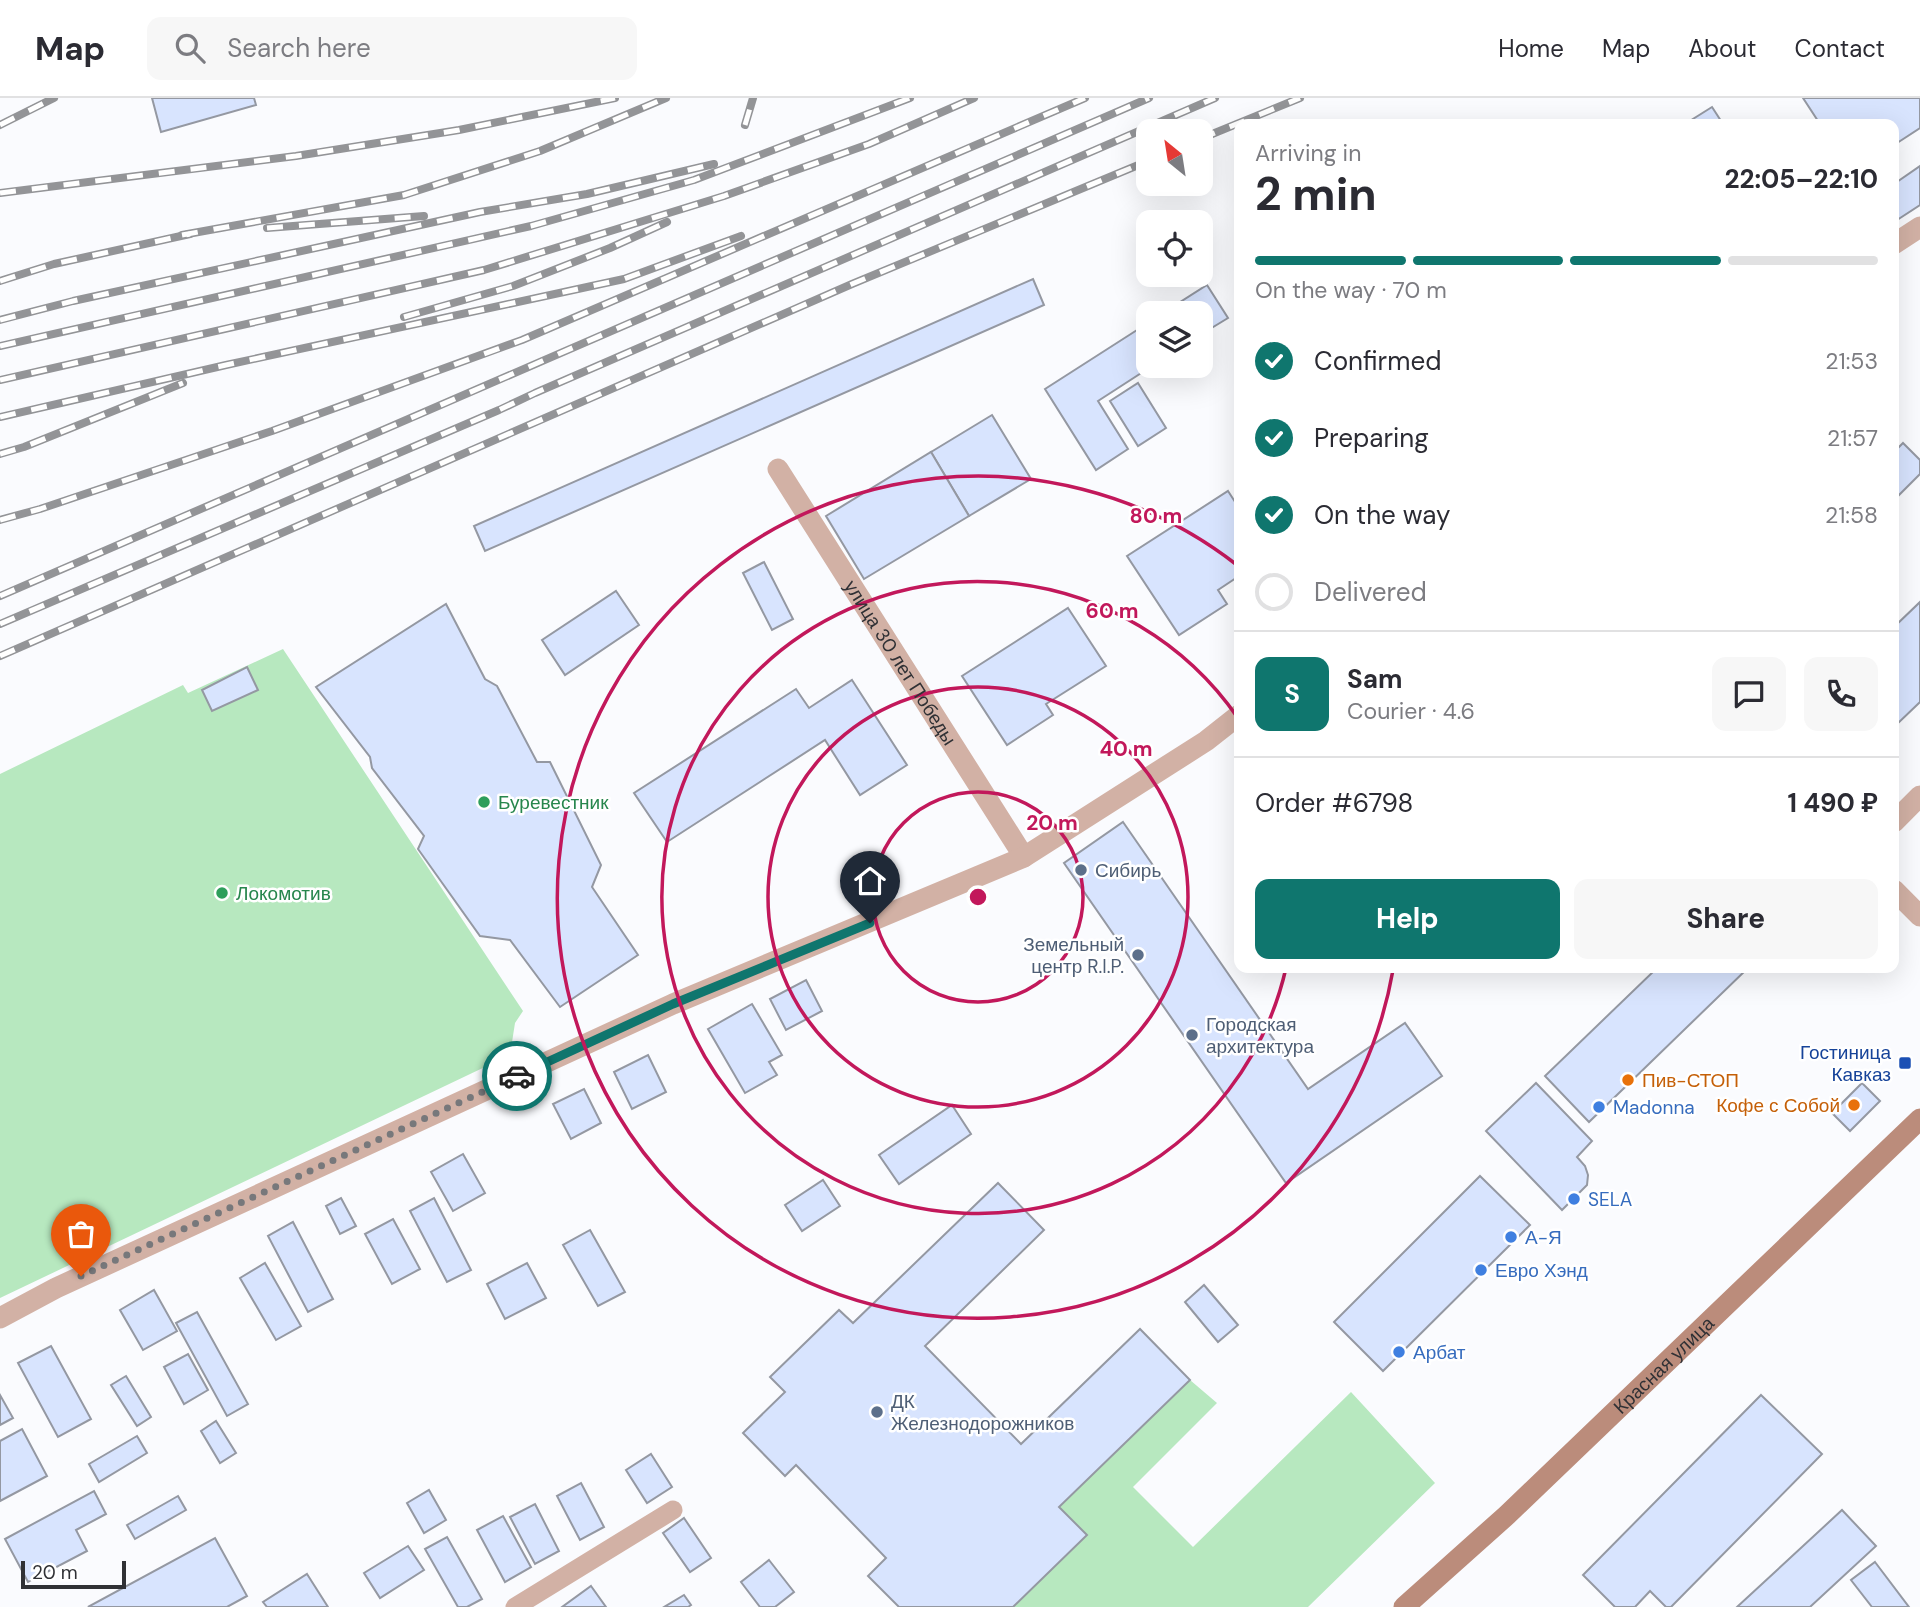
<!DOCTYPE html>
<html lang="en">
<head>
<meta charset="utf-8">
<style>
	:root { --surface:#fff; --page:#f7f7f7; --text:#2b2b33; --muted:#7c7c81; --line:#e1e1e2; --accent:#0f766e }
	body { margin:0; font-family:"DM Sans",sans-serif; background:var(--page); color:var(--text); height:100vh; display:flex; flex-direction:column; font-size:26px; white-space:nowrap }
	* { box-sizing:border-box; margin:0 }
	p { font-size:23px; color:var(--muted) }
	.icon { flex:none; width:38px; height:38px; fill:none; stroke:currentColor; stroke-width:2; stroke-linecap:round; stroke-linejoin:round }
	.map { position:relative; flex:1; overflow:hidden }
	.details { position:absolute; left:1234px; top:21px; width:665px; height:854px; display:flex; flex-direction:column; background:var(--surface); border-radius:14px; box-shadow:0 7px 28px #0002 }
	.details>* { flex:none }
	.needle { width:46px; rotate:330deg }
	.controls { position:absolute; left:1136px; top:21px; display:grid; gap:14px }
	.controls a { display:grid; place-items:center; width:77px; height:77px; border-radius:14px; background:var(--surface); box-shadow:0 7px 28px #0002; font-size:35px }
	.scale { position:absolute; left:21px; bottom:18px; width:105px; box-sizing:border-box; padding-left:7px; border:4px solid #303135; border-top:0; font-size:19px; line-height:24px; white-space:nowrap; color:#303135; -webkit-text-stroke:5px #fff; paint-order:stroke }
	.pin { position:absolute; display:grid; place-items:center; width:60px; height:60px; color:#fff; margin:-72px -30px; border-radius:50% 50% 50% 0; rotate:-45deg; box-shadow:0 0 7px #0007 }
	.pin .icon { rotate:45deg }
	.courier { position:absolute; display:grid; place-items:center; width:70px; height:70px; margin:-35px; border:5px solid #0f766e; border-radius:50%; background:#fff; color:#222; box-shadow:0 2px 9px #0007 }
	.headline em { font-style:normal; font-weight:700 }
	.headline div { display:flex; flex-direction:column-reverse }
	.headline { display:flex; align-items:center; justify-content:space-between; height:119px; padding:0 21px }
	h1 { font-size:46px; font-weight:700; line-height:52px }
	.bar { display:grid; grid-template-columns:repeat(4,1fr); gap:10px 7px; align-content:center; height:84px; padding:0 21px }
	.bar i { height:9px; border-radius:5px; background:var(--line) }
	.bar .on { background:var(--accent) }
	.bar p { grid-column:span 4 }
	.line { display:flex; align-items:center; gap:18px; padding:0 21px; border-top:2px solid var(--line) }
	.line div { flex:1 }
	.round { display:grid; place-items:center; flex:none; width:74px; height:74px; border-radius:14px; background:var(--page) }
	ol { padding:0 21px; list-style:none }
	li { display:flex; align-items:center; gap:21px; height:77px }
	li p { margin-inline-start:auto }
	li .icon { padding:7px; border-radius:50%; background:var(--accent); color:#fff; stroke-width:4 }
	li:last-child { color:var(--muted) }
	li i { width:38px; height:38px; border:4px solid var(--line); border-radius:50% }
	.cta { display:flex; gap:14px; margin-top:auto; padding:14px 21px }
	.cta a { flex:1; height:80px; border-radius:14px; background:var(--accent); color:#fff; font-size:28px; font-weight:700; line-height:80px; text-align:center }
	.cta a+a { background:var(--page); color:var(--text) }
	header { display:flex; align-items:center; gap:42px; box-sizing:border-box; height:98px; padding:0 35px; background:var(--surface); border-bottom:2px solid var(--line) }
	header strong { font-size:33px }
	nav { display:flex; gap:38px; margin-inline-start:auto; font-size:24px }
	.search { width:490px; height:63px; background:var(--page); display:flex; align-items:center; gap:18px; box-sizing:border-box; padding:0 24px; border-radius:14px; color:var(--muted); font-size:26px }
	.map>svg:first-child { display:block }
	.green { fill:#b7e8bf }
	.building { fill:#d8e4fe; stroke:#9498a2; stroke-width:2 }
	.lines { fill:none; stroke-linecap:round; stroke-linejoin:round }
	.lane { stroke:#d2b1a5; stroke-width:19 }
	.street { stroke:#d2b1a5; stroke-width:21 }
	.secondary { stroke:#bb8c7b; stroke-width:21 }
	.rail-casing { stroke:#939497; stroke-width:8 }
	.rail { stroke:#fff; stroke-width:5; stroke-dasharray:16; stroke-linecap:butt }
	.done { stroke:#77787b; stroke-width:7; stroke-dasharray:0 12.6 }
	.route { stroke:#0f766e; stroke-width:9 }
	.ring { fill:none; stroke:#c2185b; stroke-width:3.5 }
	.leisure-dot { fill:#2e9e5b; stroke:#fff; stroke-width:2.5 }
	.service-dot { fill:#5c6f8a; stroke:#fff; stroke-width:2.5 }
	.transit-dot { fill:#1a4fb4; stroke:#fff; stroke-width:2.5 }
	.food-dot { fill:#e8710a; stroke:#fff; stroke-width:2.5 }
	.shop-dot { fill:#3f7fe0; stroke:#fff; stroke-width:2.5 }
	.labels { text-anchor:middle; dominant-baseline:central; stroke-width:5; stroke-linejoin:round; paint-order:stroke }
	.street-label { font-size:19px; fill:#303135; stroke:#fff }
	.leisure-label { font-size:19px; fill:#27864d; stroke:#fff; text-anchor:start }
	.service-label { font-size:19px; fill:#4e5e75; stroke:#fff; text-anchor:start }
	.transit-label { font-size:19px; fill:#164399; stroke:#fff; text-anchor:end }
	.food-label { font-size:19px; fill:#c56008; stroke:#fff; text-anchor:start }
	.shop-label { font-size:19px; fill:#366cbe; stroke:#fff; text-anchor:start }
	.centre { fill:#c2185b; stroke:#fff; stroke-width:3.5 }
	.ring-label { font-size:21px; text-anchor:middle; font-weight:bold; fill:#c2185b; stroke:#fff; stroke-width:5; stroke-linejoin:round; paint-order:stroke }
</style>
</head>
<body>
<header>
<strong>Map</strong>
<div class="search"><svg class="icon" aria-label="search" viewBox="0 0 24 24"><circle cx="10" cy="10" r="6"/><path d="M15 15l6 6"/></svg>Search here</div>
<nav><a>Home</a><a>Map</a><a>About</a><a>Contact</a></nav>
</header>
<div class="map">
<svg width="1920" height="1509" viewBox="0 0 1920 1509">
	<rect width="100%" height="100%" fill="#fafbfe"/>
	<g class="green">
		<polygon points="283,551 523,913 515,925 510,957 0,1200 0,676 183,587 188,595"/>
		<polygon points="1190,1282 1217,1305 1133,1389 1193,1449 1351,1294 1435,1385 1308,1509 1013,1509 1059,1409"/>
	</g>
	<g class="building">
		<polygon points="152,0 254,0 256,7 161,34"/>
		<polygon points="1803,0 1920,0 1920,30 1894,47 1894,26 1820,26"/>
		<polygon points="1712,9 1723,26 1685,26"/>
		<polygon points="1920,68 1920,107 1894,124 1894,86"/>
		<polygon points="1033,181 1044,207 485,453 474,428"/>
		<polygon points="1207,187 1228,220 1200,237 1200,215 1163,215"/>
		<polygon points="1148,225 1148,268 1152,268 1098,303 1128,351 1096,372 1045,291"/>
		<polygon points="1138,285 1166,330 1138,348 1110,303"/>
		<polygon points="992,317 1031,381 969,418 931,354"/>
		<polygon points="1903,345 1920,362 1920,376 1894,402 1894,354"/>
		<polygon points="931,354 969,418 864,481 826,418"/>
		<polygon points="1228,393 1239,410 1239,478 1218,492 1227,506 1179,537 1127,458"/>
		<polygon points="764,464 793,521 772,532 743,475"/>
		<polygon points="616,493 639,527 565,577 542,542"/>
		<polygon points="1920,504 1920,604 1894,629 1894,529"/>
		<polygon points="446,506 485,581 497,588 537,664 550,664 601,767 592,789 638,857 560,909 510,842 480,838 418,751 424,738 372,670 370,659 316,589"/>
		<polygon points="1068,510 1106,568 1046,606 1053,617 1007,647 962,578"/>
		<polygon points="247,569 258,592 212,613 202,592"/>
		<polygon points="852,582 907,667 860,697 825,642 667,744 634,695 796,591 809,610"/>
		<polygon points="1123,724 1308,991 1405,925 1442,978 1286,1085 1064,765"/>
		<polygon points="1657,870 1748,870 1589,1024 1545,978"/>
		<polygon points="806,882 822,913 786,932 770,901"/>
		<polygon points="752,906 782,957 769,964 777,977 745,995 708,931"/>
		<polygon points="648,957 666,994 632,1011 614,974"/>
		<polygon points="1536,985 1592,1043 1577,1059 1585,1068 1588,1077 1587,1087 1562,1112 1486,1033"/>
		<polygon points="1862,985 1880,1003 1850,1033 1832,1015"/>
		<polygon points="584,991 601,1025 571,1041 553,1006"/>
		<polygon points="952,1007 971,1036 899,1086 879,1057"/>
		<polygon points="463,1056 485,1095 453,1113 431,1074"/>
		<polygon points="1480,1078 1530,1127 1383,1273 1334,1224"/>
		<polygon points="823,1082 840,1108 802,1133 785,1107"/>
		<polygon points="998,1085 1044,1132 925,1248 1021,1346 1140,1231 1190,1282 1059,1409 1087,1437 1013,1509 899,1509 868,1478 886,1460 796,1367 785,1378 743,1335 785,1294 770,1279 839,1212 853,1225"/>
		<polygon points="341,1100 356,1128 340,1136 326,1108"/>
		<polygon points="434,1100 471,1172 447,1184 410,1113"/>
		<polygon points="393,1121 420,1171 392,1186 365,1136"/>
		<polygon points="293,1124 333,1201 308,1214 268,1138"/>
		<polygon points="590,1132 625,1194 598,1208 563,1147"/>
		<polygon points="265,1165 301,1228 276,1242 240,1180"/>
		<polygon points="527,1165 546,1200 505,1221 487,1186"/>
		<polygon points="1204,1187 1238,1227 1218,1244 1185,1204"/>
		<polygon points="154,1192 177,1233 143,1252 120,1212"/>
		<polygon points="197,1214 248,1306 227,1318 176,1225"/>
		<polygon points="51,1248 91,1321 58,1339 18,1265"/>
		<polygon points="188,1256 208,1292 184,1306 164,1269"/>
		<polygon points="126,1278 151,1319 137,1328 111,1287"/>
		<polygon points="0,1297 13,1320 0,1327"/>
		<polygon points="1761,1297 1822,1356 1671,1509 1666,1509 1650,1493 1635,1509 1615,1509 1583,1477"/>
		<polygon points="216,1323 236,1355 220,1365 201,1333"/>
		<polygon points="22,1331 47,1378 0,1403 0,1343"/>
		<polygon points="137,1338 147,1355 99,1384 89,1366"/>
		<polygon points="651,1356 672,1389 647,1405 626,1372"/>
		<polygon points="581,1385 604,1429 580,1442 557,1398"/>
		<polygon points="429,1392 446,1422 424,1435 407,1405"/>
		<polygon points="94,1393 106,1416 76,1432 87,1453 28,1484 5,1441"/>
		<polygon points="178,1398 186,1412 135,1441 127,1427"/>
		<polygon points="535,1406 559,1453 535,1466 510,1419"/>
		<polygon points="1842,1412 1876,1448 1810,1509 1737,1509"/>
		<polygon points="503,1418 531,1469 505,1484 477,1432"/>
		<polygon points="684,1420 711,1460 690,1474 663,1435"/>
		<polygon points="447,1439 482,1501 467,1509 458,1509 425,1451"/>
		<polygon points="215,1440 247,1498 227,1509 88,1509"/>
		<polygon points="408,1448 424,1472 380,1500 364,1475"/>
		<polygon points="769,1462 794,1494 775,1509 760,1509 741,1484"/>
		<polygon points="1875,1464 1909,1509 1872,1509 1851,1482"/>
		<polygon points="307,1476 328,1509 267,1509 263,1504"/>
		<polygon points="591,1488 606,1509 562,1509"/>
		<polygon points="684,1497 691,1507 688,1509 664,1509"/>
	</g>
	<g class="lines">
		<polyline class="lane" points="515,1509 673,1412"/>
		<g class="street">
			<polyline points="1894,146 1920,129"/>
			<path id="s1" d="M778,371L1024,759"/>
			<polyline points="1894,724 1920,698"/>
			<polyline points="1894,792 1920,818"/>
			<polyline points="0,1220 56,1190 673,906 1024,759 1206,643 1239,617"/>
		</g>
		<path class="secondary" id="s2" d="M1404,1509L1507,1417L1920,1021"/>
		<defs>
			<g id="rail">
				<polyline points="0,27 54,0"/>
				<polyline points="745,27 753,0"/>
				<polyline points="1200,41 1300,0"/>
				<polyline points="0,95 296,58 459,32 615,0"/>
				<polyline points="267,130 424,118"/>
				<polyline points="182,137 404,97 540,53 666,0"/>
				<polyline points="0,183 54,166 190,136"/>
				<polyline points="404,219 513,188 610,150 667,124"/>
				<polyline points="0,222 73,203 480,114 587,96 714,66"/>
				<polyline points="0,248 531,128 694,82 910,0"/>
				<polyline points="0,282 484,172 724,98 869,46 974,0"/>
				<polyline points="0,319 226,267 624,181 741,138"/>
				<polyline points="0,356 24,349 183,285"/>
				<polyline points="0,422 40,411 272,333 522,242 1085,0"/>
				<polyline points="0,498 1149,0"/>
				<polyline points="0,526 499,312 535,295 1215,0"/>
				<polyline points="0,558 852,186 1148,63"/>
			</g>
		</defs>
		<use href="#rail" class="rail-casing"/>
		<use href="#rail" class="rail"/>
	</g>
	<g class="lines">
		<polyline class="done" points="81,1178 517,978"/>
		<polyline class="route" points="517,978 673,906 870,825"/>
	</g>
	<g class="ring">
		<circle cx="978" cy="799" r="105"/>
		<circle cx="978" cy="799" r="210"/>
		<path d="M1286 870A316 316 0 1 1 1238 620"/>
		<path d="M1393 872A421 421 0 1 1 1237 467"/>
	</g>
	<g class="leisure-dot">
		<circle cx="484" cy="704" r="7"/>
		<circle cx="222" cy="795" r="7"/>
	</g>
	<g class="service-dot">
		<circle cx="1081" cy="772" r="7"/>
		<circle cx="1138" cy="857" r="7"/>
		<circle cx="1192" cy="937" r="7"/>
		<circle cx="877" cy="1314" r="7"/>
	</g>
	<rect class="transit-dot" x="1898" y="958" width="14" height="14" rx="3.5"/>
	<g class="food-dot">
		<circle cx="1628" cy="982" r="7"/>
		<circle cx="1854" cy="1007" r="7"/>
	</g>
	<g class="shop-dot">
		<circle cx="1599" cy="1009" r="7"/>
		<circle cx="1574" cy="1101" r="7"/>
		<circle cx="1511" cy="1139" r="7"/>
		<circle cx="1481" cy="1172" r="7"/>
		<circle cx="1399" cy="1254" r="7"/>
	</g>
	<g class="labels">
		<g class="street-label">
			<text stroke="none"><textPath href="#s1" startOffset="229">улица 30 лет Победы</textPath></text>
			<text stroke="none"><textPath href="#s2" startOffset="355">Красная улица</textPath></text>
		</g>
		<g class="leisure-label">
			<text x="498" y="704">Буревестник</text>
			<text x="236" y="795">Локомотив</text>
		</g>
		<g class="service-label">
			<text x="1095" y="772">Сибирь</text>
			<text x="1124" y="846" text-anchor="end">Земельный<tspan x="1124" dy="22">центр R.I.P.</tspan></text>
			<text x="1206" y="926">Городская<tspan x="1206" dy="22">архитектура</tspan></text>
			<text x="891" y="1303">ДК<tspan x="891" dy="22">Железнодорожников</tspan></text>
		</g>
		<g class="transit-label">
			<text x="1891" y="954">Гостиница<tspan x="1891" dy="22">Кавказ</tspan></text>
		</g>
		<g class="food-label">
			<text x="1642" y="982">Пив-СТОП</text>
			<text x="1840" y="1007" text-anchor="end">Кофе с Собой</text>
		</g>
		<g class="shop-label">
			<text x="1613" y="1009">Madonna</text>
			<text x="1588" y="1101">SELA</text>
			<text x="1525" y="1139">А-Я</text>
			<text x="1495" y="1172">Евро Хэнд</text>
			<text x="1413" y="1254">Арбат</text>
		</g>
	</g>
	<circle cx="978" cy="799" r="10" class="centre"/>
	<g class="ring-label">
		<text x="1156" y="425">80 m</text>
		<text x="1112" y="520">60 m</text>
		<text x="1126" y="658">40 m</text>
		<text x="1052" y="732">20 m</text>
	</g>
</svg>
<div class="controls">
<a><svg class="needle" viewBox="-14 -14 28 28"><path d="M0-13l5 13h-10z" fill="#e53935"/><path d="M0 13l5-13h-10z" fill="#7c7c81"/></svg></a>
<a><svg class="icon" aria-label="locate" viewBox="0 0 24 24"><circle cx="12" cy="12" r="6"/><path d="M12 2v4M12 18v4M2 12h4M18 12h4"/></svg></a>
<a><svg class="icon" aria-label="layers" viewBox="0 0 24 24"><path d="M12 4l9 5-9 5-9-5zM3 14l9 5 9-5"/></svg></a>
</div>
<div class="scale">20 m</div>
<div class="pin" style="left:81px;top:1178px;background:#ea580c"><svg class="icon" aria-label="bag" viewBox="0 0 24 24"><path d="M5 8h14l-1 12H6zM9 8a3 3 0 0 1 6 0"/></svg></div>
<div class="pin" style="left:870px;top:825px;background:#1f2937"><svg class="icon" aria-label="home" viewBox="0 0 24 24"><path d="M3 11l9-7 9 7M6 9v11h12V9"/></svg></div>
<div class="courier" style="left:517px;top:978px"><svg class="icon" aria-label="car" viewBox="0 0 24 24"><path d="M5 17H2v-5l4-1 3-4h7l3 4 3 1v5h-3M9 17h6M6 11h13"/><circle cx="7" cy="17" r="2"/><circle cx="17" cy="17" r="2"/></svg></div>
<section class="details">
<div class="headline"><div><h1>2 min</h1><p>Arriving in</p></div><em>22:05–22:10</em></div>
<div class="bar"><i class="on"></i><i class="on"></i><i class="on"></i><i></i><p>On the way · 70 m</p></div>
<ol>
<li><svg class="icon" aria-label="check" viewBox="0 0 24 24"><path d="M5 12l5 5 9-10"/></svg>Confirmed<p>21:53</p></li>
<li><svg class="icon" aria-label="check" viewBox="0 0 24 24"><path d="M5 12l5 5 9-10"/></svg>Preparing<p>21:57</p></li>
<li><svg class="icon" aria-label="check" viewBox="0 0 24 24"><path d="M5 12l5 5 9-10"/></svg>On the way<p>21:58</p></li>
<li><i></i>Delivered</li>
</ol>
<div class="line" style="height:126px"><b class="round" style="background:var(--accent);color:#fff">S</b><div><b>Sam</b><p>Courier · 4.6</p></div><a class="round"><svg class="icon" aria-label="chat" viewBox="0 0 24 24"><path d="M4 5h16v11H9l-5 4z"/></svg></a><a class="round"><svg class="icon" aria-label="phone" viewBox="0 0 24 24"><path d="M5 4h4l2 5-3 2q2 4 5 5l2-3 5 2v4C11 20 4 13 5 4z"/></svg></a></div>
<div class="line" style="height:91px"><div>Order #6798</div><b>1 490 ₽</b></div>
<div class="cta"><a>Help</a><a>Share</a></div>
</section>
</div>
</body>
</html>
